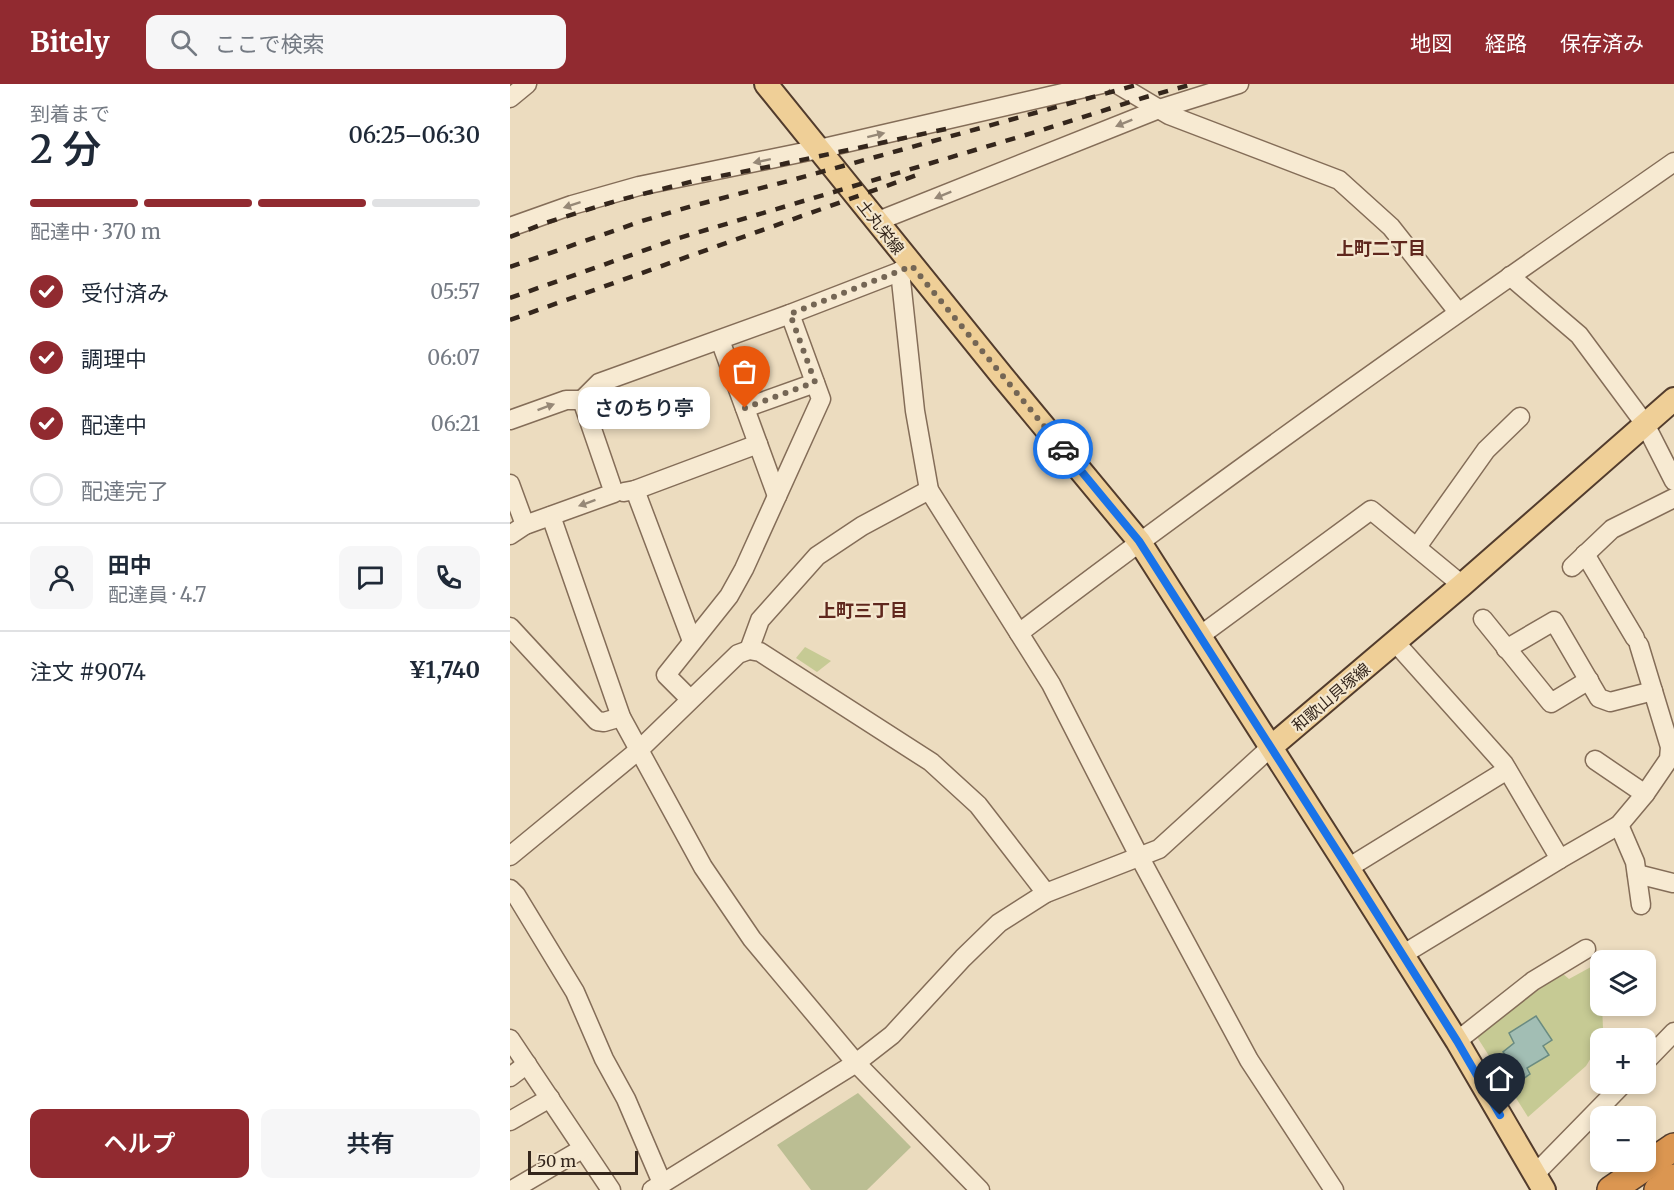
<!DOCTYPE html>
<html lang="ja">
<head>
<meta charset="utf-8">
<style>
	:root { --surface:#fff; --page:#f6f6f7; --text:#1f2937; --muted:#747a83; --line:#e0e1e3; --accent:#912a30 }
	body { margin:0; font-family:Merriweather,"Noto Sans JP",serif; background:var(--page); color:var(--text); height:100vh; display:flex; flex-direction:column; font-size:22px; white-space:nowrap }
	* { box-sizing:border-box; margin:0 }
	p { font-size:20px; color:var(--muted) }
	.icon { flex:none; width:33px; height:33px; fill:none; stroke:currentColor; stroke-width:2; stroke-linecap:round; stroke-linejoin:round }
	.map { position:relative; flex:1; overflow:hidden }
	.panel { display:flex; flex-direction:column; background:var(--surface); width:510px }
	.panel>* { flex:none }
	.controls { position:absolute; left:1080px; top:866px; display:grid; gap:12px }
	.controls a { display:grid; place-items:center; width:66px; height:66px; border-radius:12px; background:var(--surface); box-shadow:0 3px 9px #0003; font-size:30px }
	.scale { position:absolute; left:18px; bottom:15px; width:110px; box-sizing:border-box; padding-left:6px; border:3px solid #34261c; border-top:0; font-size:16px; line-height:21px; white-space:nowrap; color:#34261c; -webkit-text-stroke:4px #f4e7ce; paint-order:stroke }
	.pin { position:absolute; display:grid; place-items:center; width:51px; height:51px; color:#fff; margin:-62px -26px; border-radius:50% 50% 50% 0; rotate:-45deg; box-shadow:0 0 6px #0007 }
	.pin .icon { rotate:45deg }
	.courier { position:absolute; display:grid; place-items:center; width:60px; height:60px; margin:-30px; border:4px solid #1a73e8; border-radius:50%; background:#fff; color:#222; box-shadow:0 2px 8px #0007 }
	.bubble { position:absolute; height:42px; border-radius:12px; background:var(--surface); box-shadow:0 3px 9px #0003; font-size:20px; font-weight:600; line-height:42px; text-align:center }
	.overview em { font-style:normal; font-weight:600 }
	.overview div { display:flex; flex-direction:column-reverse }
	.overview { display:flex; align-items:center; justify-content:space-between; height:102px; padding:0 30px }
	h1 { font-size:39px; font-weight:600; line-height:45px }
	.bar { display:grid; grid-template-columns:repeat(4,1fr); gap:9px 6px; align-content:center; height:72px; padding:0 30px }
	.bar i { height:8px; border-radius:4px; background:var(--line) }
	.bar .current { background:var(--accent) }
	.bar p { grid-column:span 4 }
	.line { display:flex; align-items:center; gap:15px; padding:0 30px; border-top:2px solid var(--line) }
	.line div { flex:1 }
	.round { display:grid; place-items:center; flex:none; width:63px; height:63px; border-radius:12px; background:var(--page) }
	ol { padding:0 30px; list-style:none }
	li { display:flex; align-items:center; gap:18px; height:66px }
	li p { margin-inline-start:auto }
	li .icon { padding:6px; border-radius:50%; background:var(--accent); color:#fff; stroke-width:4 }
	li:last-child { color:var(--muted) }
	li i { width:33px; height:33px; border:3px solid var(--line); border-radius:50% }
	.action { display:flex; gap:12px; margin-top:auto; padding:12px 30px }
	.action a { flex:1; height:69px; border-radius:12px; background:var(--accent); color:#fff; font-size:24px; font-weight:600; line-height:69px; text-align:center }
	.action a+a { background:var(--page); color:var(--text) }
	header { display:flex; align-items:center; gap:36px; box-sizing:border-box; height:84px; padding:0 30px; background:var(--accent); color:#fff }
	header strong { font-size:28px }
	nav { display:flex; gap:33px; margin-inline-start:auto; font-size:21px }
	.search { width:420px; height:54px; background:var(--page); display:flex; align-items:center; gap:15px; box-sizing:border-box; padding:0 21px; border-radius:12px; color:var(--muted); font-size:22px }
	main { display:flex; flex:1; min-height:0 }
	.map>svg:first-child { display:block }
	.green { fill:#c6ca94 }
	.cemetery { fill:#bbbe93 }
	.water { fill:#a2beb4; stroke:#6a8b81; stroke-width:1.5 }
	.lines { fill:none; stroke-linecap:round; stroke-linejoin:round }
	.minor-casing { stroke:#846d58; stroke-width:21 }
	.major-casing { stroke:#523c2d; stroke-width:26 }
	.highway-casing { stroke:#523c2d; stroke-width:30 }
	.minor { stroke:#f7ead2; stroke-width:18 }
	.major { stroke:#efcf97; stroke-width:22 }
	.highway { stroke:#db9651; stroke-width:27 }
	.rail { stroke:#34261c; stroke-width:4.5; stroke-dasharray:10 10; stroke-linecap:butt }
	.oneway { fill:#968877 }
	.done { stroke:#746655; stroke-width:6; stroke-dasharray:0 10.8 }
	.route { stroke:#1a73e8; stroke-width:8 }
	.labels { text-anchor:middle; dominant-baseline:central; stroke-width:4.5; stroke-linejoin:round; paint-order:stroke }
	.street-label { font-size:16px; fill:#34261c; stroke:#f4e7ce }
	.neighbourhood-label { font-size:18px; font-weight:bold; fill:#5f271d; stroke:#f4e7ce }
</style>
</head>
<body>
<header>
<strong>Bitely</strong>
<div class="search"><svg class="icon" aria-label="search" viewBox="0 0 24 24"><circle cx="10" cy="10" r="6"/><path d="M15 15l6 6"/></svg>ここで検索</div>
<nav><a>地図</a><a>経路</a><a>保存済み</a></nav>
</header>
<main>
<section class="panel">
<div class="overview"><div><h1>2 分</h1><p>到着まで</p></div><em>06:25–06:30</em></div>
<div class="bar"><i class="current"></i><i class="current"></i><i class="current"></i><i></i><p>配達中 · 370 m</p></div>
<ol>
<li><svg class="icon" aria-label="check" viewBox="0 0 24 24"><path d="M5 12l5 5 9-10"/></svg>受付済み<p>05:57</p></li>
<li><svg class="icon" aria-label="check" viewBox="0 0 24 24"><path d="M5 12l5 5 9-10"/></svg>調理中<p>06:07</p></li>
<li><svg class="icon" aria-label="check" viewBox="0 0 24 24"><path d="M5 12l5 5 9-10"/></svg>配達中<p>06:21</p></li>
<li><i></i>配達完了</li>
</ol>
<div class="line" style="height:108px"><a class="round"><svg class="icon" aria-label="person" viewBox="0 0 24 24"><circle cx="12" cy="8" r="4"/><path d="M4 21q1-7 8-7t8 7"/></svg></a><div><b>田中</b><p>配達員 · 4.7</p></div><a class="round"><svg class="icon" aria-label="chat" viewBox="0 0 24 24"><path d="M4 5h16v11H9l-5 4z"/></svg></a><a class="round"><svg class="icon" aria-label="phone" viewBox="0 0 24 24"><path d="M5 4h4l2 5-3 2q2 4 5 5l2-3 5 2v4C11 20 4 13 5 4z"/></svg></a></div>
<div class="line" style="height:78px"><div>注文 #9074</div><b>¥1,740</b></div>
<div class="action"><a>ヘルプ</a><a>共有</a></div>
</section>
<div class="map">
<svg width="1164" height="1106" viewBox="0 0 1164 1106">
	<rect width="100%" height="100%" fill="#ecdcbf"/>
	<g class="green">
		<polygon points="295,563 321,577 307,588 286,574"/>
		<polygon points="1090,878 1090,921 1092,921 1093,944 1084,969 1076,982 1018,1033 967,953 1006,922 1052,889 1059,895"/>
	</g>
	<polygon class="cemetery" points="348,1009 401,1063 357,1106 301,1106 267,1061"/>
	<polygon class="water" points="1026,932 1042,956 1033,962 1039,971 1017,984 1020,990 1013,995 993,968 1004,959 999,949"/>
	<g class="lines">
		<defs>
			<g id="minor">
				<polyline points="607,0 659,31 829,96 881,143 948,228"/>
				<polyline points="0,14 17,0"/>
				<polyline points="368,137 649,25 729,0"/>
				<polyline points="0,143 62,121 129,102 309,65 592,0"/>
				<polyline points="390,187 405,327 419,406 541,600 629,772 739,976 824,1106"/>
				<polyline points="1000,192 1069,251 1135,340 1164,397"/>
				<polyline points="210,256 267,412"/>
				<polyline points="72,316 89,299 280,230 399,184"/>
				<polyline points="235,324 305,299"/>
				<polyline points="0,336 56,316 72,316"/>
				<polyline points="0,400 15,441"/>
				<polyline points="125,406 182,557"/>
				<polyline points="114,408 125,406 248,360"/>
				<polyline points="41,432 111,633 193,783 242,855 346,979 470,1106"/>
				<polyline points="0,451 15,441 104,409 72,316"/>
				<polyline points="907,463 976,366 1010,333"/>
				<polyline points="1075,470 1125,554"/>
				<polyline points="1062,483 1102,445 1164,414"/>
				<polyline points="973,535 1041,619 1079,596"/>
				<polyline points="0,543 87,637 94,638 111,633"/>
				<path d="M509,549C723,386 943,232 1164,78"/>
				<polyline points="691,551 861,426 952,501"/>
				<polyline points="885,558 994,680 1050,775"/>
				<polyline points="1129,561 1160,663 1159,675 1135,710"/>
				<polyline points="996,565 1044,537 1089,614 1100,618 1143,607"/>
				<polyline points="239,566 250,536 307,472 352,442 419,406"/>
				<polyline points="180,615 156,591 219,512 234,485 311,315 280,230"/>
				<polyline points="1109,741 1125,778 1131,821"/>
				<polyline points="0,772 130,665 228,570 239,566 250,568 421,678 468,721 536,809"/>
				<polyline points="838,784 997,686"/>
				<polyline points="1127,790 1163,799"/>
				<polyline points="0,805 6,811 65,908 94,975 116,1015 152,1099"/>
				<polyline points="892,871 1050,775 1109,741 1135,710 1085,676"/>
				<polyline points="0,955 101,1106"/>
				<polyline points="947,957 1023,897 1076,865"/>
				<polyline points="1136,977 1164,948"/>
				<polyline points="0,993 17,980"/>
				<polyline points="0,1037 40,1014"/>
				<polyline points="1025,1090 1114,999"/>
				<polyline points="2,1106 72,1065"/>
				<polyline points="142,1106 346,979 382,951 453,874 489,839 536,809 649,765 761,663"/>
			</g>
			<g id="major">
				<polyline points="256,0 493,293 629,457 838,784 947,957 1034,1106"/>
				<polyline points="761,663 952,501 1164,315"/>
			</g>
			<g id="highway">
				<polyline points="1101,1106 1164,1063"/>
				<polyline points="1148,1106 1164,1094"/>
			</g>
		</defs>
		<use href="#minor" class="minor-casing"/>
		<use href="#major" class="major-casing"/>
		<use href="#highway" class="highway-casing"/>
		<use href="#minor" class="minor"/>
		<use href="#major" class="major"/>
		<use href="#highway" class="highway"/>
		<g class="rail">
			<polyline points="0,153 35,139 109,116 184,97 273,80 436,45"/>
			<polyline points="0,183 132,137 182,122 282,96 630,0"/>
			<polyline points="0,214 169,154 529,47 636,13 683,0"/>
			<polyline points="0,236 407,91"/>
		</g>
	</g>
	<defs><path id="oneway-solid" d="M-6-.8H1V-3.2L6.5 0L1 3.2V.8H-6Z" transform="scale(1.5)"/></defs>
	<g class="oneway">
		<use href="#oneway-solid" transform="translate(614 39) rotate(158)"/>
		<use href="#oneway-solid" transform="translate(366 51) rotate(-14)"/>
		<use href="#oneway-solid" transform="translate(252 77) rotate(168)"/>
		<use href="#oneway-solid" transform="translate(433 111) rotate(158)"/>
		<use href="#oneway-solid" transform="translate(62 121) rotate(162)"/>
		<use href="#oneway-solid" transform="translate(36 323) rotate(-20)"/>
		<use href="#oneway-solid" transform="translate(77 419) rotate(160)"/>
	</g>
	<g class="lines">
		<polyline class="done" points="235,324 305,298 280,230 402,182 553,365"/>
		<polyline class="route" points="553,365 629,457 838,784 947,957 990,1031"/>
	</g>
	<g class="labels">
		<g class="street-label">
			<text transform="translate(371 143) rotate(52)">土丸栄線</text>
			<text transform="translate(821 613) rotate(-40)">和歌山貝塚線</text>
		</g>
		<g class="neighbourhood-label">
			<text x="871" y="164">上町二丁目</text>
			<text x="353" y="526">上町三丁目</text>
		</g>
	</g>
</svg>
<div class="controls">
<a><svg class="icon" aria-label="layers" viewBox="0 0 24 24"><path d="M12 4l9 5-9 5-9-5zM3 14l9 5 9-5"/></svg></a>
<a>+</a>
<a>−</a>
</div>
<div class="scale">50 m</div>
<div class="pin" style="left:235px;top:324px;background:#ea580c"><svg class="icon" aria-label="bag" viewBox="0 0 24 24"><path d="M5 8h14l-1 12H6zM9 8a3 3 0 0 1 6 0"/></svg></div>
<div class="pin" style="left:990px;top:1031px;background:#1f2937"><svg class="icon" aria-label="home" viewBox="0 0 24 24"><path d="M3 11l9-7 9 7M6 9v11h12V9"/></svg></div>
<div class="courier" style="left:553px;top:365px"><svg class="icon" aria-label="car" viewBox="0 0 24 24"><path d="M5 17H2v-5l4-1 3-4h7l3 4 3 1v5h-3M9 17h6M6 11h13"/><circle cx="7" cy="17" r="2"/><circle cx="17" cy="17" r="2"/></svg></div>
<div class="bubble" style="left:68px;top:303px;width:132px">さのちり亭</div>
</div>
</main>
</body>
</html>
